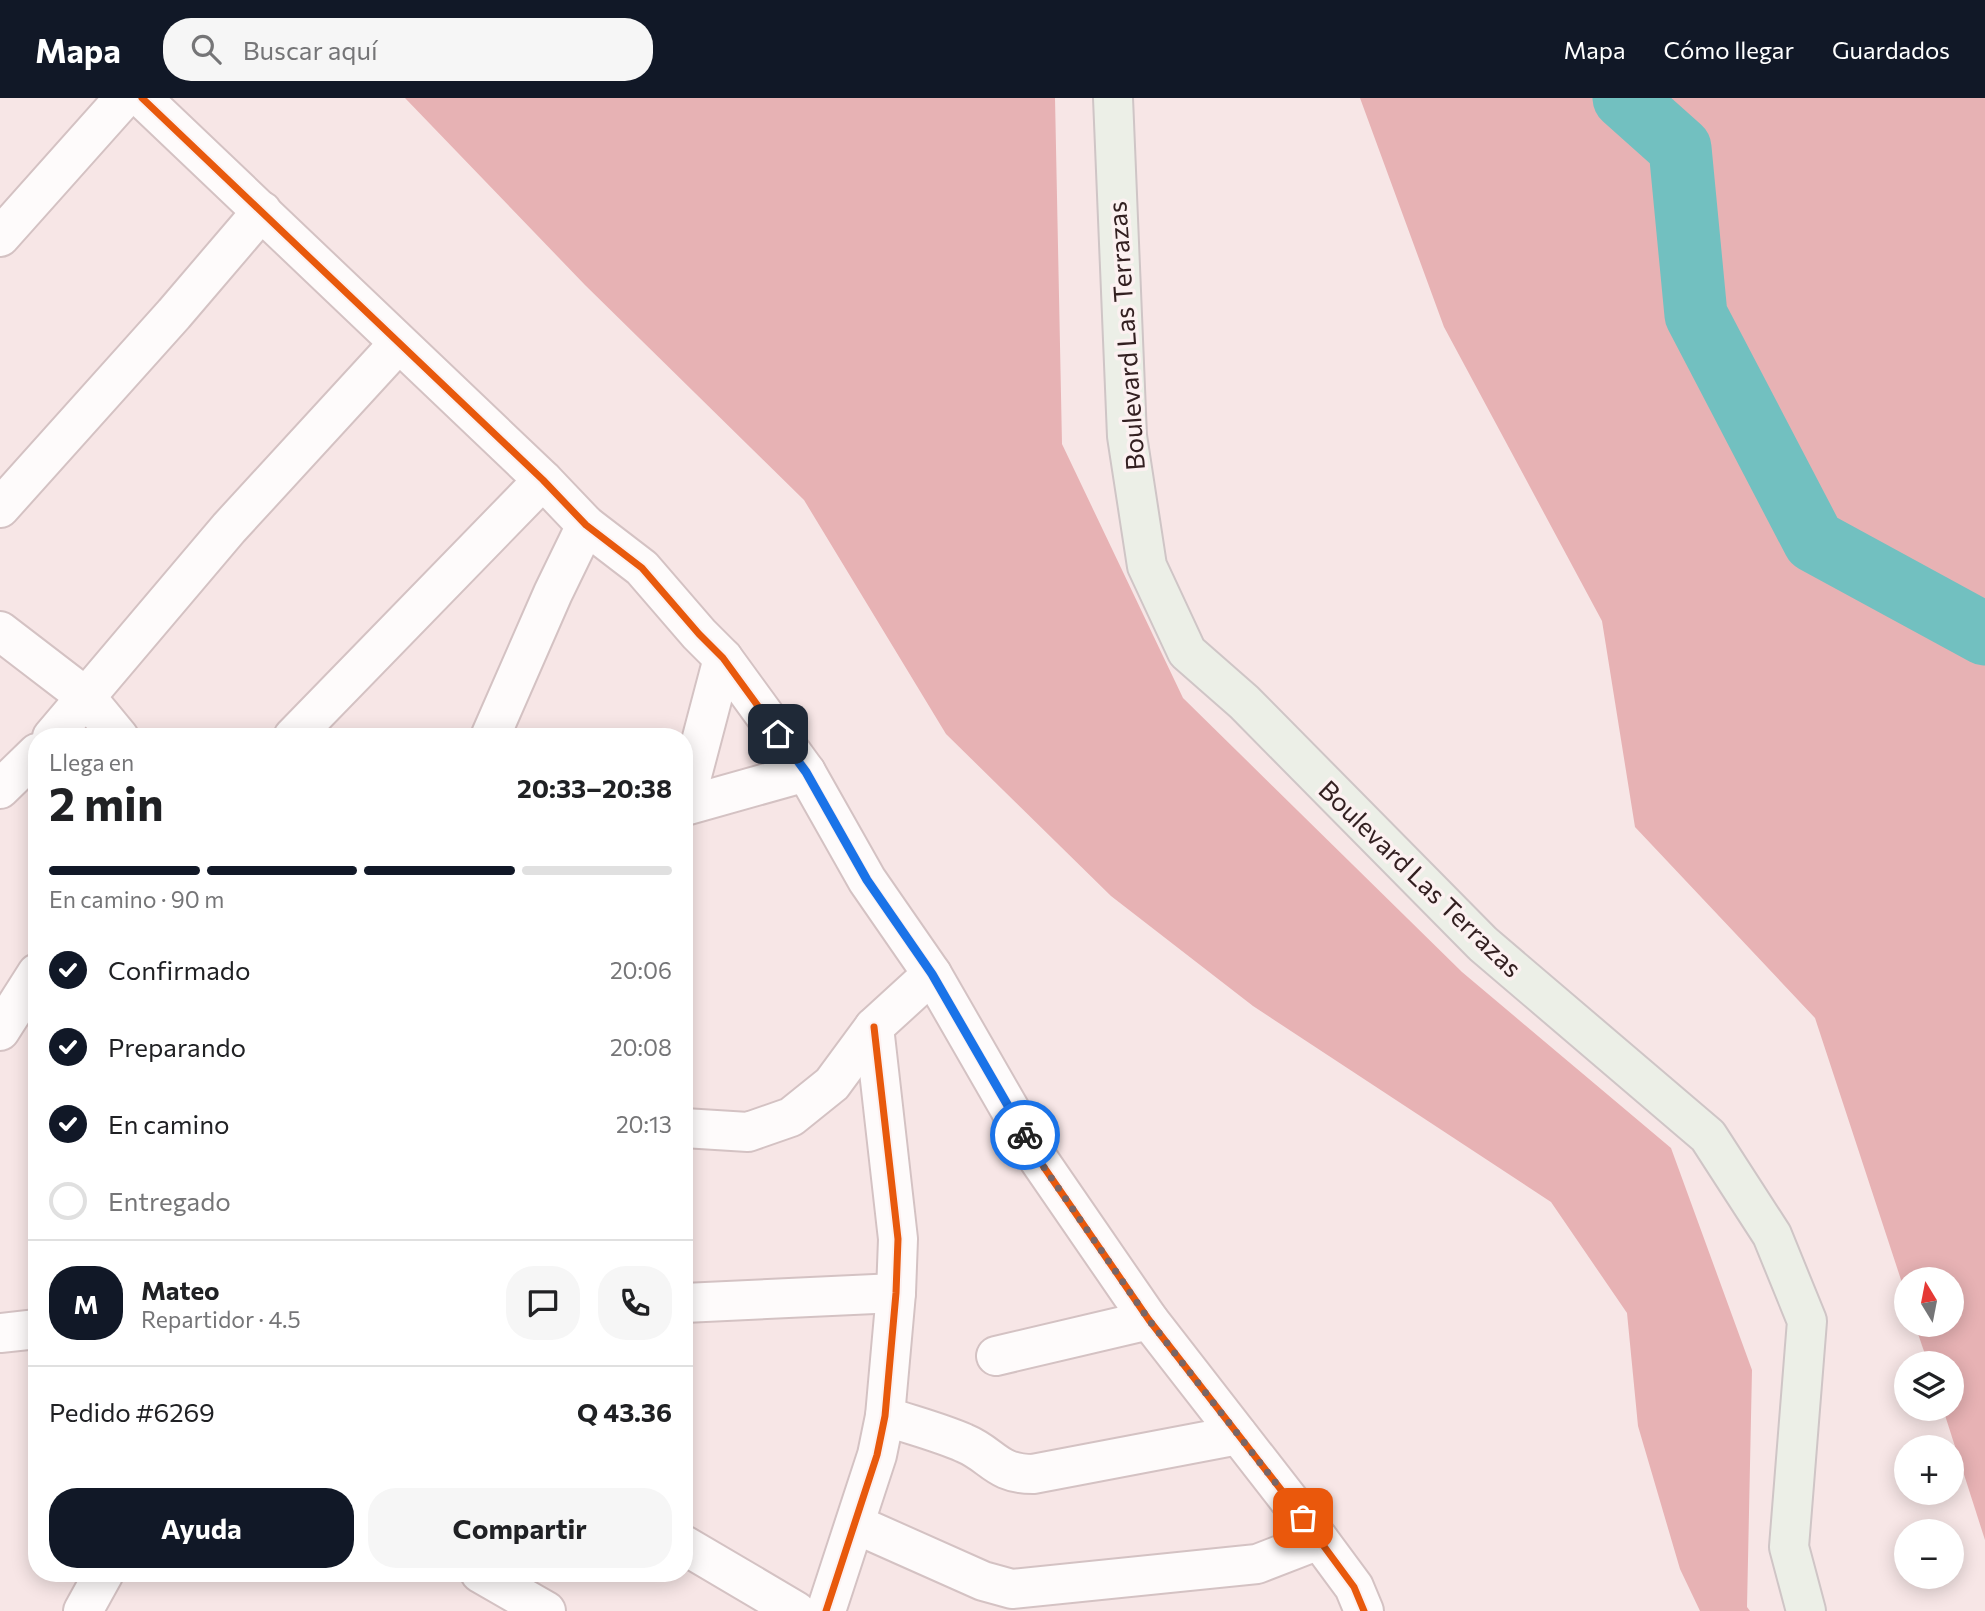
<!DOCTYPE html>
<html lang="es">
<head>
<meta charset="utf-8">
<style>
	:root { --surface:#fff; --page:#f6f6f6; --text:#202124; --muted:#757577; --line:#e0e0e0; --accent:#111827 }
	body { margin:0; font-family:Commissioner,sans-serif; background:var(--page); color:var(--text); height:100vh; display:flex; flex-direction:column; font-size:26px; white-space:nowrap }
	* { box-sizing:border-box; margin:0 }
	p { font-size:23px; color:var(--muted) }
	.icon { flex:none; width:38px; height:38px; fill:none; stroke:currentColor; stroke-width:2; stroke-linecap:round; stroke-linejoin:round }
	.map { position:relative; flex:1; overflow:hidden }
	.side { position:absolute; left:28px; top:630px; width:665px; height:854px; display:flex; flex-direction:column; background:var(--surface); border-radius:28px; box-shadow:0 4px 18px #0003 }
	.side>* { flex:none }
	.needle { width:46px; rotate:350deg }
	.controls { position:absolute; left:1894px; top:1169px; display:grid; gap:14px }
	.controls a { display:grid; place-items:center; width:70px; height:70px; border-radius:50%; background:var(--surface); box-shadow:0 4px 18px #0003; font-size:35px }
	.pin { position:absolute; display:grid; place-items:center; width:60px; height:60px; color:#fff; margin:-30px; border-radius:14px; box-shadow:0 4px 10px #0006 }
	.courier { position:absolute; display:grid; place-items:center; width:70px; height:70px; margin:-35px; border:5px solid #1a73e8; border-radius:50%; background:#fff; color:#222; box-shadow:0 2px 9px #0007 }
	.summary em { font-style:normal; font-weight:700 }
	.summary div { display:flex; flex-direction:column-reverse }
	.summary { display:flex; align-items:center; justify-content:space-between; height:119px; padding:0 21px }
	h1 { font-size:46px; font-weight:700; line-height:52px }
	.bar { display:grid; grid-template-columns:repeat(4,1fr); gap:10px 7px; align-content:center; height:84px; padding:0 21px }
	.bar i { height:9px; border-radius:5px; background:var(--line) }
	.bar .active { background:var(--accent) }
	.bar p { grid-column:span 4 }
	.line { display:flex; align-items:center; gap:18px; padding:0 21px; border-top:2px solid var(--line) }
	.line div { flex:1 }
	.round { display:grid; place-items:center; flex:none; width:74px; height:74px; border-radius:28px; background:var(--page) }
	ol { padding:0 21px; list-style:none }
	li { display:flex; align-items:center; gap:21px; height:77px }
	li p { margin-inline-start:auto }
	li .icon { padding:7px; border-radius:50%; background:var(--accent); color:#fff; stroke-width:4 }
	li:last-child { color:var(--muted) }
	li i { width:38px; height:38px; border:4px solid var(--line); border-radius:50% }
	.primary-button { display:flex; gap:14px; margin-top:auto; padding:14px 21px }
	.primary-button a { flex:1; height:80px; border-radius:28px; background:var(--accent); color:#fff; font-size:28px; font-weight:700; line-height:80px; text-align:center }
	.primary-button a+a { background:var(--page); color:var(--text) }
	header { display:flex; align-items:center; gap:42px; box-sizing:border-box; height:98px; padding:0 35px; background:var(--accent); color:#fff }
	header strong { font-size:33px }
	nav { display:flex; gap:38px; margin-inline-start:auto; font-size:24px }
	.search { width:490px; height:63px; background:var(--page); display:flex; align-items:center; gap:18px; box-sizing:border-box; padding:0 24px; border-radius:28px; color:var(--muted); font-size:26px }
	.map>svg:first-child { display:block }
	.forest { fill:#e7b2b4 }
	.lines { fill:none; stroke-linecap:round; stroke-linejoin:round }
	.river { stroke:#72c0c0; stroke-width:63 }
	.minor-casing { stroke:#d4c2c3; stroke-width:42 }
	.major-casing { stroke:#cfc5c6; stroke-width:42 }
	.minor { stroke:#fefbfb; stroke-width:38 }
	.major { stroke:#ecefe7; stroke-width:38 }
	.cycleway-casing { stroke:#fcf1f1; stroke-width:11 }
	.cycleway { stroke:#e8590c; stroke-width:7 }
	.done { stroke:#786566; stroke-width:7; stroke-dasharray:0 12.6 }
	.route { stroke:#1a73e8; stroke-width:9 }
	.labels { text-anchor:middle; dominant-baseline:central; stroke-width:7; stroke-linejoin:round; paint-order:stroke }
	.street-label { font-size:26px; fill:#332021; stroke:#fcf1f1 }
</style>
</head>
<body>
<header>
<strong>Mapa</strong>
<div class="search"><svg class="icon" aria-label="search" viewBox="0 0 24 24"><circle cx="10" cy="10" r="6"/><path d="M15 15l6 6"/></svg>Buscar aquí</div>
<nav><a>Mapa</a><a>Cómo llegar</a><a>Guardados</a></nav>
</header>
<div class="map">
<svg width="1985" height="1513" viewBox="0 0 1985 1513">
	<rect width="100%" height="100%" fill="#f7e6e6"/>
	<g class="forest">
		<polygon points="405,0 1055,0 1062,346 1183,600 1462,874 1671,1050 1752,1272 1747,1509 1750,1513 1700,1513 1680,1471 1638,1328 1627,1215 1551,1104 1253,908 1111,798 946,636 804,402 585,187"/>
		<polygon points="1360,0 1985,0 1985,1442 1943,1311 1951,1311 1951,1265 1928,1265 1915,1227 1951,1227 1951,1181 1906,1181 1906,1197 1815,920 1635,729 1602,523 1444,229"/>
	</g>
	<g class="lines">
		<polyline class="river" points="1624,0 1680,50 1696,217 1814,443 1985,536"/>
		<defs>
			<g id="minor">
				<polyline points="142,0 543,382 586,427 642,470 699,536 723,560 806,674 867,782 932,876 1039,1062 1149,1222 1303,1420 1354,1489 1364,1513"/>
				<polyline points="0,139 124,0"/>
				<polyline points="0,410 174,216 262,113"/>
				<polyline points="0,533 86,599 119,639"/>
				<polyline points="52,639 229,430 398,246"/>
				<polyline points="293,639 543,382"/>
				<polyline points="490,639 553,495 586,427"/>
				<polyline points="0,691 37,655"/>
				<polyline points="684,708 723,560"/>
				<polyline points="685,708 806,674"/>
				<polyline points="0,933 37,875"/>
				<polyline points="684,1030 748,1034 791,1019 832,986 874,929 932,876"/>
				<polyline points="684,1205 896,1195"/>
				<polyline points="0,1235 37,1231"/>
				<polyline points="996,1258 1149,1222"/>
				<path d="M885,1318C911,1327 939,1334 964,1345C993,1357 996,1376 1033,1376L1238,1337"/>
				<polyline points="855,1426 983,1483 1012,1491 1257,1466 1319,1442"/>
				<polyline points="684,1447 796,1513"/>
				<polyline points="480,1475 546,1513"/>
				<polyline points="83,1513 104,1475"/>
				<polyline points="826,1513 877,1357 885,1318 896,1195 898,1141 874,929"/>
			</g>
			<polyline id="major" points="1113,0 1127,338 1147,468 1187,554 1244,604 1483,846 1708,1038 1772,1137 1807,1223 1789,1449 1806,1513"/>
		</defs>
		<use href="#minor" class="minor-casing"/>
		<use href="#major" class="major-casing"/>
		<use href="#minor" class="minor"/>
		<use href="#major" class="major"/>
		<defs>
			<g id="cycleway">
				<polyline points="142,0 543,382 586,427 642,470 699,536 723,560 806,674 867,782 932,876 1039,1062 1149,1222 1303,1420 1354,1489 1364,1513"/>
				<polyline points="826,1513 877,1357 885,1318 896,1195 898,1141 874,929"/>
			</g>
		</defs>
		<use href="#cycleway" class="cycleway-casing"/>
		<use href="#cycleway" class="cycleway"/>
	</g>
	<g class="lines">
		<polyline class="done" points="1025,1037 1039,1062 1149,1222 1303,1420"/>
		<polyline class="route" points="778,636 806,674 867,782 932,876 1025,1037"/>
	</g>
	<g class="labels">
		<g class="street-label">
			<text transform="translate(1125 238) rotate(-94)">Boulevard Las Terrazas</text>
			<text transform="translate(1421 780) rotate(44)">Boulevard Las Terrazas</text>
		</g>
	</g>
</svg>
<div class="controls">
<a><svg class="needle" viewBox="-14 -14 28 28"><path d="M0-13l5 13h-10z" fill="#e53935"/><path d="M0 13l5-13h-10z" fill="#757577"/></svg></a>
<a><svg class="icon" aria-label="layers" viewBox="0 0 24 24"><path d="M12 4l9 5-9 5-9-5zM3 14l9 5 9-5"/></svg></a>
<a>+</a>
<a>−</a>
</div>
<div class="pin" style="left:1303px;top:1420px;background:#ea580c"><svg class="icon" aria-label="bag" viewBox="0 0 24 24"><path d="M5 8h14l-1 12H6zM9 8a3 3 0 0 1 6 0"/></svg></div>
<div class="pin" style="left:778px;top:636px;background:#1f2937"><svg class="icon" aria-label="home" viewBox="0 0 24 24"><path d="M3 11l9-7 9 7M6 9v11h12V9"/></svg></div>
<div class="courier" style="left:1025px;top:1037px"><svg class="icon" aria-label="bike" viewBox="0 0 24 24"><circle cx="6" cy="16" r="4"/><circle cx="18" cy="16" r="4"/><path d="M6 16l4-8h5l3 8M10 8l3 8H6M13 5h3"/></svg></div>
<section class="side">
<div class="summary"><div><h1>2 min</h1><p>Llega en</p></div><em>20:33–20:38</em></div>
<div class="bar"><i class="active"></i><i class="active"></i><i class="active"></i><i></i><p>En camino · 90 m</p></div>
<ol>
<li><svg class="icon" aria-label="check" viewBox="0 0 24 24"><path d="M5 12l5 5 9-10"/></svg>Confirmado<p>20:06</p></li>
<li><svg class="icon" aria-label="check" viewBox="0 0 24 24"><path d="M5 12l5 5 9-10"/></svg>Preparando<p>20:08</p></li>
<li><svg class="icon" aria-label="check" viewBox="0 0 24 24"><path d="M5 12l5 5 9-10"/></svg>En camino<p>20:13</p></li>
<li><i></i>Entregado</li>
</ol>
<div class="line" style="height:126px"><b class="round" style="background:var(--accent);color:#fff">M</b><div><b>Mateo</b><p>Repartidor · 4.5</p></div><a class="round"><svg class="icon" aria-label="chat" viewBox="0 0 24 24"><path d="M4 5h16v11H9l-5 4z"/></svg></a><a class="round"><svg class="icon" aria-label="phone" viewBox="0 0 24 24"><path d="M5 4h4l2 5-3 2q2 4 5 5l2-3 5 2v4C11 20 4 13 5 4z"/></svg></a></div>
<div class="line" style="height:91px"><div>Pedido #6269</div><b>Q 43.36</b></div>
<div class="primary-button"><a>Ayuda</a><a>Compartir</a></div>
</section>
</div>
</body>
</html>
